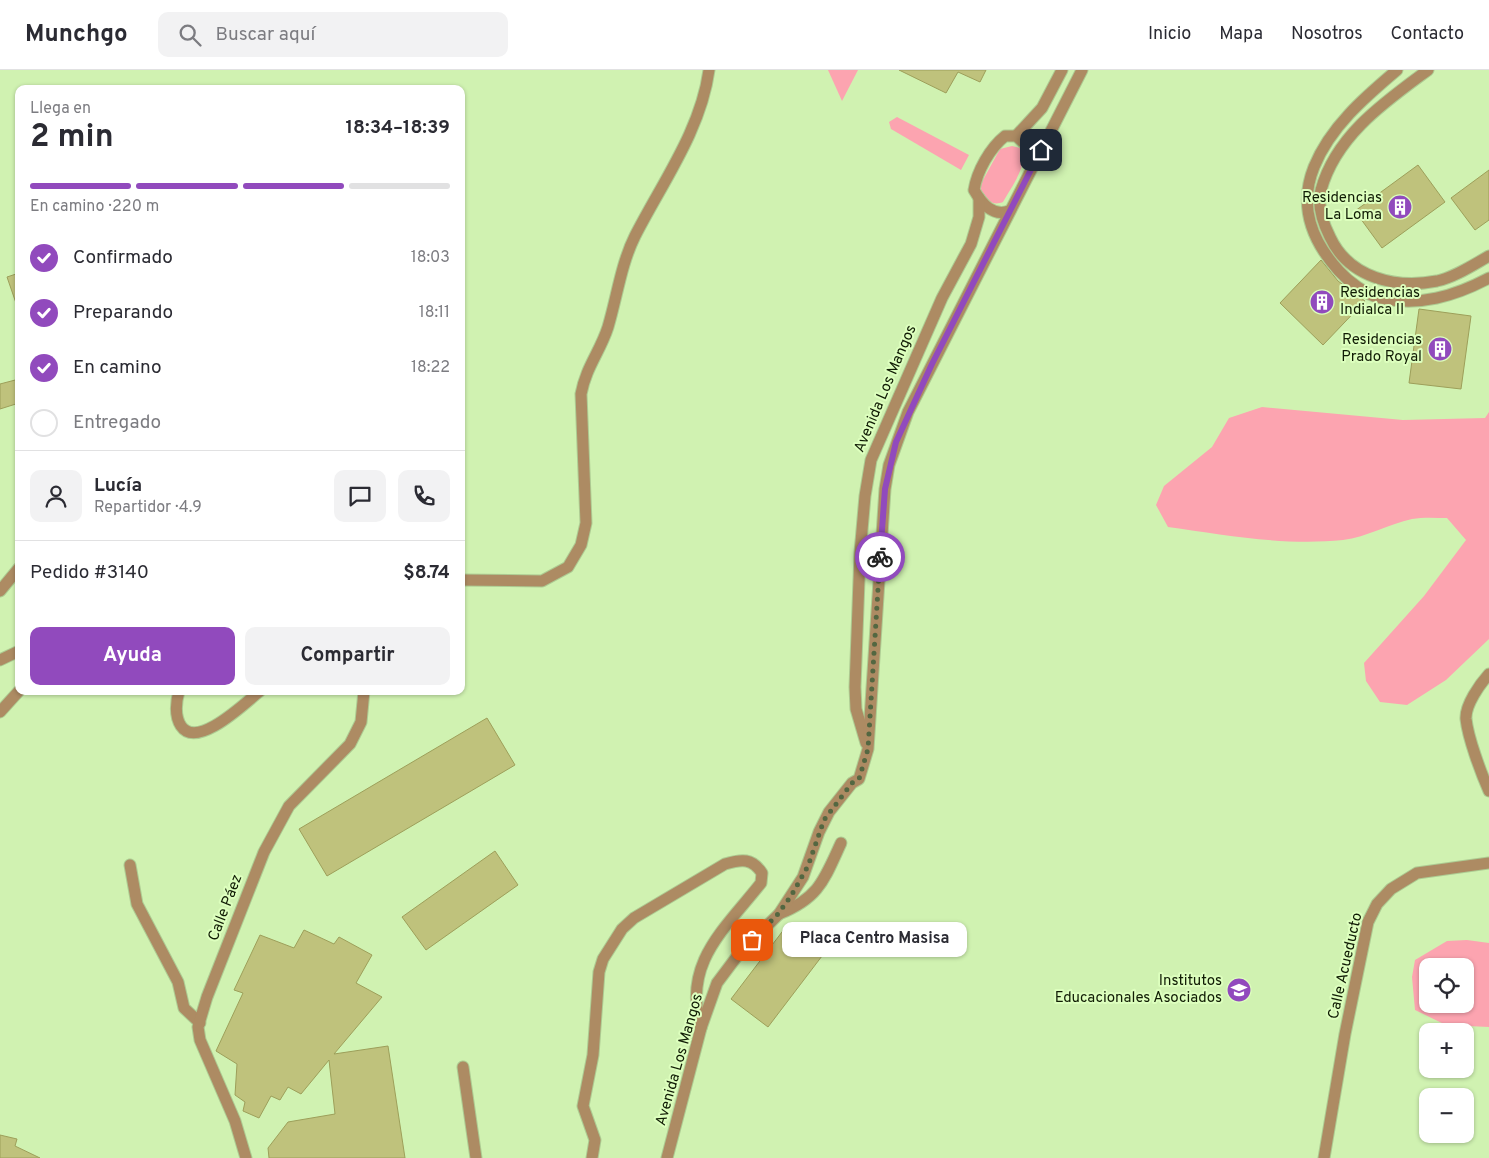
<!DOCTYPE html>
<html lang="es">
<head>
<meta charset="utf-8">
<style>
	:root { --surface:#fff; --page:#f2f2f3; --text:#2b2b33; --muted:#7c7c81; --line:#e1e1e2; --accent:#914abd }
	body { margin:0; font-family:Overpass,sans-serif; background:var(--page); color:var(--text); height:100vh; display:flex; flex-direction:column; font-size:19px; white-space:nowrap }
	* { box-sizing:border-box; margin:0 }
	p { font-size:16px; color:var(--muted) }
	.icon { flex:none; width:28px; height:28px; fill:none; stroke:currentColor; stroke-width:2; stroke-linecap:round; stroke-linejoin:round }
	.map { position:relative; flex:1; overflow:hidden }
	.panel { position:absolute; left:15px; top:15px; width:450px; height:610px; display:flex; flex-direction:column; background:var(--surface); border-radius:10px; box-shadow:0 1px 4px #0004 }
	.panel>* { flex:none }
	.controls { position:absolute; left:1419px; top:888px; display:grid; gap:10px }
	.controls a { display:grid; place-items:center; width:55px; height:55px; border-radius:10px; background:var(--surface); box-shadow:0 1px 4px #0004; font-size:25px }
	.pin { position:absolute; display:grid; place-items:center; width:42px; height:42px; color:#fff; margin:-21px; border-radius:10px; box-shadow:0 2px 8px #0006 }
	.courier { position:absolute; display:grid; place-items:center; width:50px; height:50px; margin:-25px; border:4px solid #914abd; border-radius:50%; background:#fff; color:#222; box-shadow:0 1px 6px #0007 }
	.bubble { position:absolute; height:35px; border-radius:10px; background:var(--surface); box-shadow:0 1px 4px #0004; font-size:16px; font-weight:700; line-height:35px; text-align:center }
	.head em { font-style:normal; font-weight:700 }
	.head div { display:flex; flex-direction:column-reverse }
	.head { display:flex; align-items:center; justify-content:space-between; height:85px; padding:0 15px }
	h1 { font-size:32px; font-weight:700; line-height:38px }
	.bar { display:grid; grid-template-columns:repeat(4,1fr); gap:8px 5px; align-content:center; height:60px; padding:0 15px }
	.bar i { height:6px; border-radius:4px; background:var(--line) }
	.bar .on { background:var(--accent) }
	.bar p { grid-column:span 4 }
	.line { display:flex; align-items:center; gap:12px; padding:0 15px; border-top:1px solid var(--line) }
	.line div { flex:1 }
	.round { display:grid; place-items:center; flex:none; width:52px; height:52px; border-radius:10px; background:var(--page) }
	ol { padding:0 15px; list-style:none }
	li { display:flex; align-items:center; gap:15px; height:55px }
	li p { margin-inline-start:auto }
	li .icon { padding:5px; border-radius:50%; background:var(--accent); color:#fff; stroke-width:4 }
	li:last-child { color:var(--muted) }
	li i { width:28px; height:28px; border:2px solid var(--line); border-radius:50% }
	.button { display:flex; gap:10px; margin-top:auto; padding:10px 15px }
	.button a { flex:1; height:58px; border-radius:10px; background:var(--accent); color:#fff; font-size:20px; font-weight:700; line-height:58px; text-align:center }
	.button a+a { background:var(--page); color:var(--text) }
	header { display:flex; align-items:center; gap:30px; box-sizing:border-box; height:70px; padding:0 25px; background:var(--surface); border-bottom:1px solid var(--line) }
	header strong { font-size:24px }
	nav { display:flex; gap:28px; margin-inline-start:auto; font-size:18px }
	.search { width:350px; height:45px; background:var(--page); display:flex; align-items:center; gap:12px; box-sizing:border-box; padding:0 18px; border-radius:10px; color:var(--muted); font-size:19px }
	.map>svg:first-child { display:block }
	.green { fill:#fca4b0; fill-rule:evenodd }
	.building { fill:#bfc27c; stroke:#9d9f5a }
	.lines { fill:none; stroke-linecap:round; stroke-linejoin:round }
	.street-casing { stroke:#adcb92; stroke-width:13 }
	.street { stroke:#ad8b63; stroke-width:11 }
	.done { stroke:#536741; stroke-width:5; stroke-dasharray:0 9 }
	.route { stroke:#914abd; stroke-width:6 }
	.labels { text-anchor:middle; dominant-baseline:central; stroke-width:4; stroke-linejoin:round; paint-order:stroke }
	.poi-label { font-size:15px; fill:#101c04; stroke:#ddffbe; text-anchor:end }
	.street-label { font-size:15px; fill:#101c04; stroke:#ddffbe }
</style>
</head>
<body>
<header>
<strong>Munchgo</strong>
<div class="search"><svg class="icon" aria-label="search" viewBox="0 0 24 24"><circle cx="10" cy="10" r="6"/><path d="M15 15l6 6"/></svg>Buscar aquí</div>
<nav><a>Inicio</a><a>Mapa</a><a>Nosotros</a><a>Contacto</a></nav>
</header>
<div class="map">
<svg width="1489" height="1088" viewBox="0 0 1489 1088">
	<rect width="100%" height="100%" fill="#d0f2b1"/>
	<g class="green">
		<polygon points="828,0 858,0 842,31"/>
		<polygon points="897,47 969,85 961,100 891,59 889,52"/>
		<path d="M1012,76L1020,78C1030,94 1011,117 1003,132C990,137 986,128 978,119L1000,79Z"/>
		<path d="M1262,337L1403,350L1485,348L1489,342V569L1446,610L1407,635L1380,632L1366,611L1364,593L1424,526L1466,470L1447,448C1436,448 1423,447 1412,449C1389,454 1367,467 1343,470C1284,476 1225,465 1168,457L1156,435L1164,416L1212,377L1229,348Z"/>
		<path d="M1467,870L1489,873V957L1446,955L1415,940L1412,907L1415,890L1447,871ZM1428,896H1465V934H1428Z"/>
	</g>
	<g class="building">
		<polygon points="899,0 986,0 980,12 958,2 946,23"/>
		<polygon points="1418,95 1445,132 1382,178 1355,141"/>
		<polygon points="1489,100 1489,150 1475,160 1451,128"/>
		<polygon points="1321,190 1338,211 1365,231 1323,275 1280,233"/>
		<polygon points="19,203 19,236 17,236 7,207"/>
		<polygon points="1419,239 1471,246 1461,319 1409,313"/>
		<polygon points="19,309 19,333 0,339 0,314"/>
		<polygon points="487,648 515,695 327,806 299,759"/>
		<polygon points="495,781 518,815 426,880 402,847"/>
		<polygon points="785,858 822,886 768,957 731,929"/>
		<polygon points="304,860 334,874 339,867 372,885 356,913 382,927 334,984 388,976 405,1088 269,1088 268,1078 288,1052 335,1044 329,990 301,1024 288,1017 280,1030 271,1026 259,1048 243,1041 245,1032 235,1025 237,994 216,981 243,923 234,920 260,865 294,878"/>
		<polygon points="0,1065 17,1069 15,1076 40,1088 0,1088"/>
	</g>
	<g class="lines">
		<defs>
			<g id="street">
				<path d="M1397,0C1365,27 1330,57 1314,97C1298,137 1312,171 1339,201C1349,212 1365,224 1380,228C1419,237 1455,226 1489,208"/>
				<path d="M1428,0C1386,31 1336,65 1321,120C1317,135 1323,153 1330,167C1349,208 1396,219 1437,211C1455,207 1473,195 1489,186"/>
				<polyline points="1016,66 1042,38 1062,0"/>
				<path d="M1009,141C993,147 982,134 974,120C977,101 990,78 1005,66H1016L1033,81L1041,80"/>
				<path d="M461,510L542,511L568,497L581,475L586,453L581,324C586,297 600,282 608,257C617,227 621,194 635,166C662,113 701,60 709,0"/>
				<polyline points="0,521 19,498"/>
				<polyline points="0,590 19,581"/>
				<path d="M1489,604C1480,614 1465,635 1466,649C1468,668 1481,703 1489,721"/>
				<path d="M179,621C176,632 174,645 181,656C197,680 245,633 260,621"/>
				<polyline points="0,642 19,621"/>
				<polyline points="866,673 856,639 855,617 860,483 865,426 871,390 942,228 971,174 979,147 979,128"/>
				<polyline points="130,795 137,834 178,912 184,938 200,953"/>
				<path d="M779,844C819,828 824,810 841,773"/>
				<polyline points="463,997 476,1088"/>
				<polyline points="246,1088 235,1051 200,970 198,957 207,927 264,782 289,736 350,674 361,652 364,621"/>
				<path d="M592,1088L595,1070L583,1036L593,985L599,902L603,889L622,859L634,848L725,794C742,789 752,788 762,803L761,813C724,860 682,893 701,958"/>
				<polyline points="667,1088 701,958 717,913 741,881 779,844 803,807 819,762 829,742 852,713 859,709 868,679 885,419 889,395 908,342 1082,0"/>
				<polyline points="1324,1088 1345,964 1368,852 1377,834 1391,819 1417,803 1489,793"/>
			</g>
		</defs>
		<use href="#street" class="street-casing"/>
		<use href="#street" class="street"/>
	</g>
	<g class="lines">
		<polyline class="done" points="752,870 778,844 791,826 808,796 824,750 852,713 859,709 868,679 880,487"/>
		<polyline class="route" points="880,487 885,419 896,372 932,294 1041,80"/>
	</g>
	<defs>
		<symbol id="building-disc" viewBox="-11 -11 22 22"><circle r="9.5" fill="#914abd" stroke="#ddffbe"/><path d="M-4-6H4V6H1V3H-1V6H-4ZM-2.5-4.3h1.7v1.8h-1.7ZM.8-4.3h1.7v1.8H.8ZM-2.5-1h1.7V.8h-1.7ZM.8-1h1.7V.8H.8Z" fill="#fff"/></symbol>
		<symbol id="school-disc" viewBox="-11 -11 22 22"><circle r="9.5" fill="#914abd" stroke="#ddffbe"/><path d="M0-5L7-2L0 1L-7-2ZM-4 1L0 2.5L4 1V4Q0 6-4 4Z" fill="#fff"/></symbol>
	</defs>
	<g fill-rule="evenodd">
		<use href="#building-disc" x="1386" y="123" width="28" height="28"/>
		<use href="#building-disc" x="1308" y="218" width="28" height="28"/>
		<use href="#building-disc" x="1426" y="265" width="28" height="28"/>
		<use href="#school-disc" x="1225" y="906" width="28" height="28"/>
	</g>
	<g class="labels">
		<g class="poi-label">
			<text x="1382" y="128">Residencias<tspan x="1382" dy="17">La Loma</tspan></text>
			<text x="1340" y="223" text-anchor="start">Residencias<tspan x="1340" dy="17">Indialca II</tspan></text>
			<text x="1422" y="270">Residencias<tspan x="1422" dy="17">Prado Royal</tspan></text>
			<text x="1222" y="911">Institutos<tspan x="1222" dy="17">Educacionales Asociados</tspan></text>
		</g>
		<g class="street-label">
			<text transform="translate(886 319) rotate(-67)">Avenida Los Mangos</text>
			<text transform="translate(226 838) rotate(-69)">Calle Páez</text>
			<text transform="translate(1346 896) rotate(-77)">Calle Acueducto</text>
			<text transform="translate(680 990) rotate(-74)">Avenida Los Mangos</text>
		</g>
	</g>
</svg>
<div class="controls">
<a><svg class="icon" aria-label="locate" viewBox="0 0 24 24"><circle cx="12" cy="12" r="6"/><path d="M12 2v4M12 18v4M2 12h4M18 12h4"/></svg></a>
<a>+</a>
<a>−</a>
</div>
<div class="pin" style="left:752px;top:870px;background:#ea580c"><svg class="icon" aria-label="bag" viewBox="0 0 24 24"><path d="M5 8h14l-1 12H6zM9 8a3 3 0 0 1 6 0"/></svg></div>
<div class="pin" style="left:1041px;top:80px;background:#1f2937"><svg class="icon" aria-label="home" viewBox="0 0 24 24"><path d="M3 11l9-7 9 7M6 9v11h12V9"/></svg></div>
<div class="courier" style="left:880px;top:487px"><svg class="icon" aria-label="bike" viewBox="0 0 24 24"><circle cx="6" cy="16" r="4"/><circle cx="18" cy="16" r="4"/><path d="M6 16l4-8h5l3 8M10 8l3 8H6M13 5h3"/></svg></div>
<div class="bubble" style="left:782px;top:852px;width:185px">Placa Centro Masisa</div>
<section class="panel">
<div class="head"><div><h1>2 min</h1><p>Llega en</p></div><em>18:34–18:39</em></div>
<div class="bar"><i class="on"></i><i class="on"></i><i class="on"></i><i></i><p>En camino · 220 m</p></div>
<ol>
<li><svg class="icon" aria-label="check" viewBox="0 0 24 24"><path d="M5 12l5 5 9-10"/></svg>Confirmado<p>18:03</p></li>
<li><svg class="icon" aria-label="check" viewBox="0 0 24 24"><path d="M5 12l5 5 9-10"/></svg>Preparando<p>18:11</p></li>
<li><svg class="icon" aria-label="check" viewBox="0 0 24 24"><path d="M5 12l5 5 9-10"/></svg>En camino<p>18:22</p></li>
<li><i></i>Entregado</li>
</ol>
<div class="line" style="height:90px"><a class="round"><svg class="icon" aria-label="person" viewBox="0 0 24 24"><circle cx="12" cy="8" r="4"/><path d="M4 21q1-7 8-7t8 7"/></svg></a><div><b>Lucía</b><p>Repartidor · 4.9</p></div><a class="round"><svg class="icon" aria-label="chat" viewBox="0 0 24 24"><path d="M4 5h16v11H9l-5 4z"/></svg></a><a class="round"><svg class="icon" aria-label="phone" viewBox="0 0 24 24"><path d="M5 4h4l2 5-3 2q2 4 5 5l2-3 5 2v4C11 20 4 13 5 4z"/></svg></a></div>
<div class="line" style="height:65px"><div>Pedido #3140</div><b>$8.74</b></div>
<div class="button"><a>Ayuda</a><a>Compartir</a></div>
</section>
</div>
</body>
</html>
